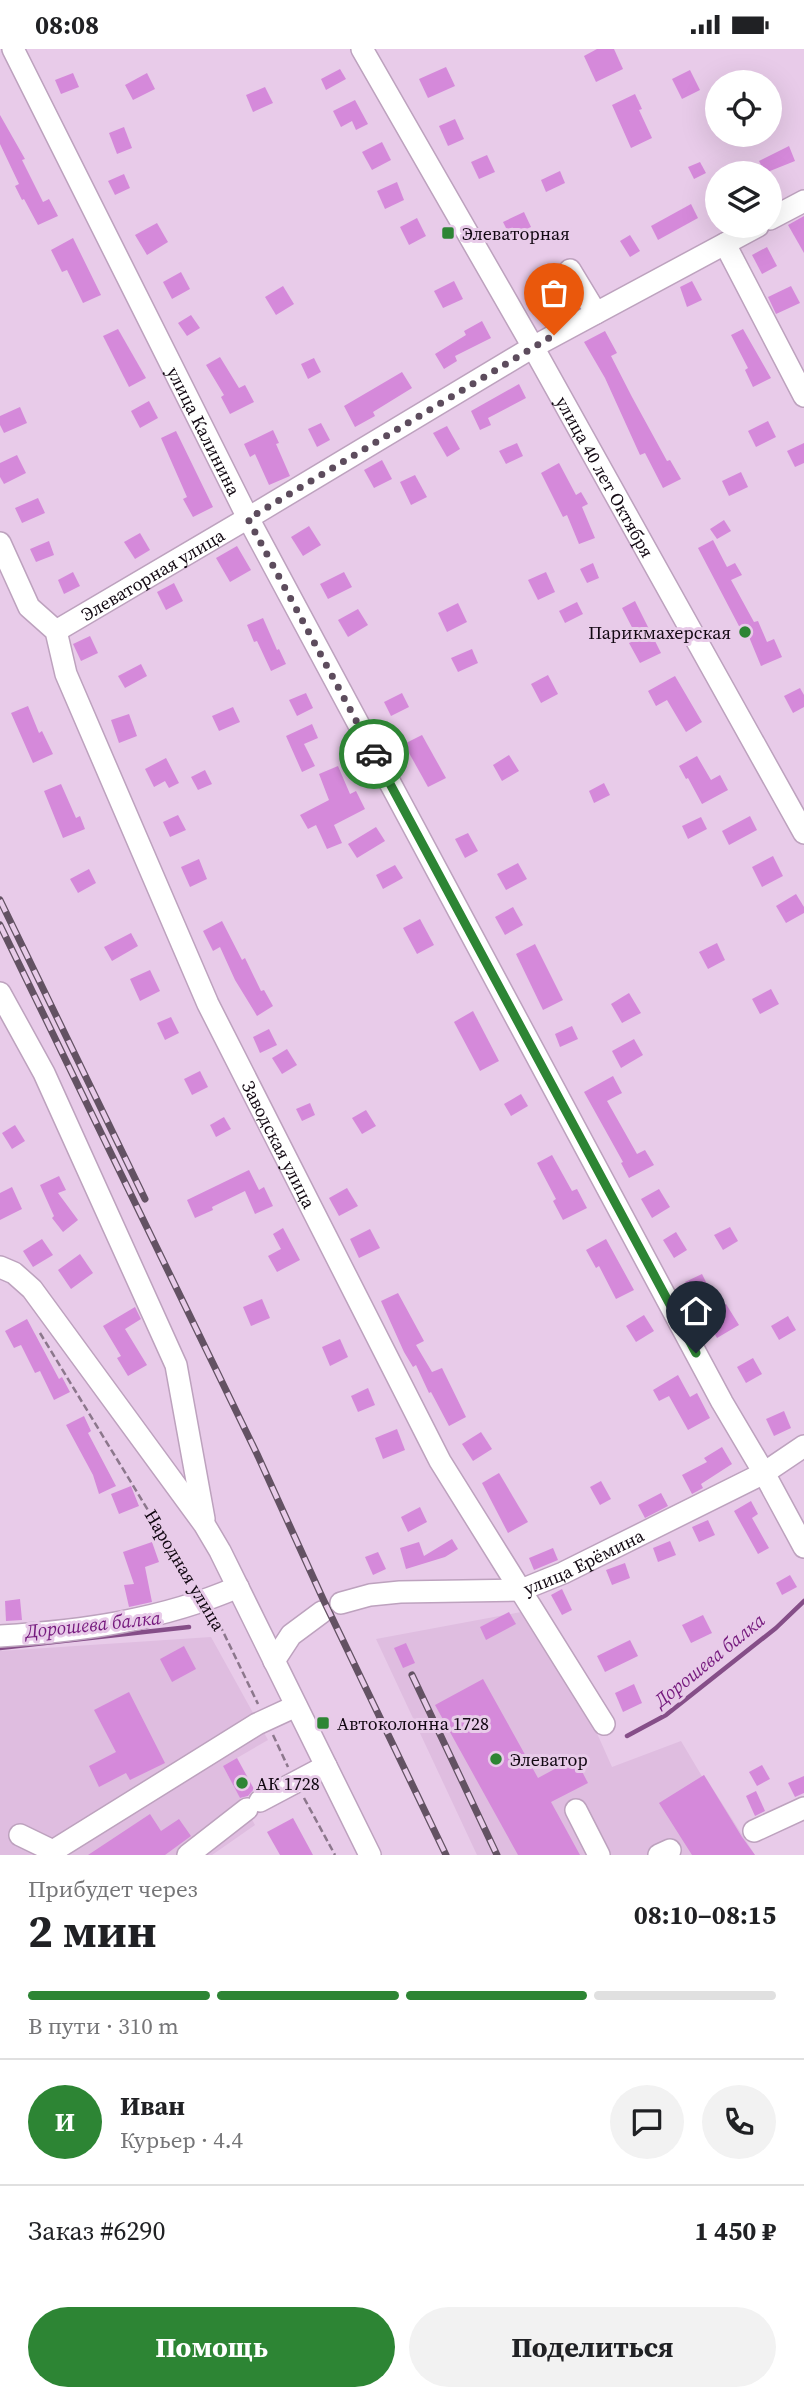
<!DOCTYPE html>
<html lang="ru">
<head>
<meta charset="utf-8">
<style>
	:root { --surface:#fff; --page:#f2f2f2; --text:#202124; --muted:#757577; --line:#e0e0e0; --accent:#2d8534 }
	body { margin:0; font-family:"Source Serif 4",serif; background:var(--page); color:var(--text); height:100vh; display:flex; flex-direction:column; font-size:26px; white-space:nowrap }
	* { box-sizing:border-box; margin:0 }
	p { font-size:23px; color:var(--muted) }
	.icon { flex:none; width:38px; height:38px; fill:none; stroke:currentColor; stroke-width:2; stroke-linecap:round; stroke-linejoin:round }
	.map { position:relative; height:1806px; overflow:hidden }
	.side { display:flex; flex-direction:column; background:var(--surface); flex:1 }
	.side>* { flex:none }
	.tools { position:absolute; left:705px; top:21px; display:grid; gap:14px }
	.tools a { display:grid; place-items:center; width:77px; height:77px; border-radius:50%; background:var(--surface); box-shadow:0 7px 28px #0002; font-size:35px }
	.pin { position:absolute; display:grid; place-items:center; width:60px; height:60px; color:#fff; margin:-72px -30px; border-radius:50% 50% 50% 0; rotate:-45deg; box-shadow:0 0 7px #0007 }
	.pin .icon { rotate:45deg }
	.courier { position:absolute; display:grid; place-items:center; width:70px; height:70px; margin:-35px; border:5px solid #2d8534; border-radius:50%; background:#fff; color:#222; box-shadow:0 2px 9px #0007 }
	.summary em { font-style:normal; font-weight:700 }
	.summary div { display:flex; flex-direction:column-reverse }
	.summary { display:flex; align-items:center; justify-content:space-between; height:119px; padding:0 28px }
	h1 { font-size:46px; font-weight:700; line-height:52px }
	.bar { display:grid; grid-template-columns:repeat(4,1fr); gap:10px 7px; align-content:center; height:84px; padding:0 28px }
	.bar i { height:9px; border-radius:5px; background:var(--line) }
	.bar .active { background:var(--accent) }
	.bar p { grid-column:span 4 }
	.line { display:flex; align-items:center; gap:18px; padding:0 28px; border-top:2px solid var(--line) }
	.line div { flex:1 }
	.round { display:grid; place-items:center; flex:none; width:74px; height:74px; border-radius:37px; background:var(--page) }
	.action { display:flex; gap:14px; margin-top:auto; padding:14px 28px }
	.action a { flex:1; height:80px; border-radius:42px; background:var(--accent); color:#fff; font-size:28px; font-weight:700; line-height:80px; text-align:center }
	.action a+a { background:var(--page); color:var(--text) }
	.status { display:flex; justify-content:space-between; align-items:center; height:49px; padding:0 35px; background:var(--surface); direction:ltr }
	.status svg { height:19px; fill:currentColor }
	.map>svg:first-child { display:block }
	.built { fill:#dfbde0 }
	.lines { fill:none; stroke-linecap:round; stroke-linejoin:round }
	.stream { stroke:#854e88; stroke-width:4.5 }
	.building { fill:#d589da }
	.minor-casing { stroke:#bda2be; stroke-width:24 }
	.path { stroke:#8c778c; stroke-width:2.5; stroke-dasharray:7 3.5; stroke-linecap:butt }
	.minor { stroke:#fff; stroke-width:21 }
	.rail-casing { stroke:#635263; stroke-width:7 }
	.rail { stroke:#e8cbe9; stroke-width:4.5; stroke-dasharray:13; stroke-linecap:butt }
	.done { stroke:#5d4c5d; stroke-width:7; stroke-dasharray:0 12.6 }
	.route { stroke:#2d8534; stroke-width:9 }
	.poi-dot { fill:#2d8534; stroke:#e8cbe9; stroke-width:2.5 }
	.labels { text-anchor:middle; dominant-baseline:central; stroke-width:6; stroke-linejoin:round; paint-order:stroke }
	.poi-label { font-size:18px; fill:#120812; stroke:#e8cbe9; text-anchor:start }
	.street-label { font-size:18px; fill:#120812; stroke:#e8cbe9 }
	.water-label { font-size:19px; font-style:italic; fill:#75197d; stroke:#e8cbe9 }
</style>
</head>
<body>
<div class="status"><b>08:08</b><svg viewBox="0 0 49 12"><path d="M0 12V9h3v3zM5 12V6h3v6zM10 12V3h3v9zM15 12V0h3v12zM26 1h20v11H26zM47 4h2v5h-2z"/></svg></div>
<div class="map">
<svg width="804" height="1806" viewBox="0 0 804 1806">
	<rect width="100%" height="100%" fill="#e8cbe9"/>
	<g class="built">
		<polygon points="521,1563 596,1682 612,1718 681,1692 703,1729 704,1726 755,1806 477,1806 376,1590"/>
		<polygon points="211,1588 268,1691 223,1717 255,1776 212,1806 0,1806 0,1602"/>
	</g>
	<g class="lines">
		<g class="stream">
			<polyline points="0,1599 189,1578"/>
			<polyline points="627,1687 666,1666 776,1579 804,1552"/>
		</g>
	</g>
	<g class="building">
		<polygon points="597,0 614,0 623,20 596,33 584,7"/>
		<polygon points="446,18 455,37 428,49 419,30"/>
		<polygon points="340,20 346,30 326,41 321,30"/>
		<polygon points="690,21 700,41 682,50 672,30"/>
		<polygon points="73,24 79,38 61,45 55,31"/>
		<polygon points="147,24 155,40 133,51 125,36"/>
		<polygon points="265,38 273,54 253,63 246,46"/>
		<polygon points="635,45 642,60 639,61 652,89 631,99 612,56"/>
		<polygon points="355,51 368,75 356,81 352,72 341,78 333,62"/>
		<polygon points="0,66 25,110 22,111 43,153 49,150 58,167 38,176 24,150 22,151 15,137 19,135 0,95"/>
		<polygon points="455,70 464,90 448,97 439,77"/>
		<polygon points="124,78 132,99 117,105 109,84"/>
		<polygon points="382,93 391,111 372,121 362,103"/>
		<polygon points="789,97 795,112 765,124 759,112"/>
		<polygon points="487,106 495,123 479,130 471,113"/>
		<polygon points="700,113 706,124 694,130 688,118"/>
		<polygon points="560,122 565,134 546,143 541,131"/>
		<polygon points="124,125 130,139 115,146 108,132"/>
		<polygon points="397,133 404,151 385,160 377,142"/>
		<polygon points="691,155 698,169 658,191 651,177"/>
		<polygon points="524,163 531,178 510,187 503,173"/>
		<polygon points="804,167 804,204 788,176"/>
		<polygon points="417,169 426,187 409,196 400,178"/>
		<polygon points="157,174 168,193 147,206 135,186"/>
		<polygon points="630,186 640,202 630,208 620,192"/>
		<polygon points="73,189 101,246 83,254 67,221 62,223 51,201"/>
		<polygon points="767,198 777,217 762,225 752,206"/>
		<polygon points="181,223 190,240 172,250 163,233"/>
		<polygon points="454,232 463,250 443,259 434,242"/>
		<polygon points="692,232 702,251 687,258 680,238"/>
		<polygon points="283,237 294,255 276,266 265,248"/>
		<polygon points="791,237 800,254 776,265 768,248"/>
		<polygon points="556,239 564,256 542,267 534,250"/>
		<polygon points="191,266 200,279 187,287 178,274"/>
		<polygon points="482,272 491,289 455,307 457,312 444,320 435,305 466,286 464,282"/>
		<polygon points="118,280 146,329 129,338 103,287"/>
		<polygon points="743,280 771,329 753,338 745,321 748,319 731,286"/>
		<polygon points="605,282 617,304 611,307 632,348 667,412 670,411 681,430 663,439 645,404 640,406 605,329 584,293"/>
		<polygon points="220,308 239,339 245,336 254,353 230,365 221,348 224,346 206,316"/>
		<polygon points="314,309 321,323 308,330 301,315"/>
		<polygon points="402,323 412,339 373,363 375,367 355,378 344,357"/>
		<polygon points="519,335 526,349 488,369 491,376 480,381 471,362"/>
		<polygon points="149,352 158,369 140,379 131,362"/>
		<polygon points="20,358 27,374 4,384 0,376 0,367"/>
		<polygon points="768,372 776,388 756,398 748,382"/>
		<polygon points="321,374 330,391 317,398 308,380"/>
		<polygon points="447,377 460,400 447,408 433,384"/>
		<polygon points="273,381 279,394 276,395 290,427 269,436 255,405 250,408 244,395"/>
		<polygon points="176,382 213,458 193,468 183,450 187,448 161,389"/>
		<polygon points="517,394 523,407 506,415 499,402"/>
		<polygon points="804,394 804,414 795,418 787,402"/>
		<polygon points="17,406 26,424 4,435 0,428 0,414"/>
		<polygon points="382,411 392,430 374,439 364,421"/>
		<polygon points="559,414 576,446 581,443 588,455 582,458 595,489 579,495 567,466 563,468 541,424"/>
		<polygon points="741,423 748,438 729,447 722,432"/>
		<polygon points="415,426 427,448 411,456 400,433"/>
		<polygon points="38,449 45,464 22,474 15,459"/>
		<polygon points="724,471 731,482 717,490 710,480"/>
		<polygon points="309,477 321,496 303,507 291,488"/>
		<polygon points="140,484 150,501 135,510 124,493"/>
		<polygon points="713,491 727,518 735,514 742,526 731,531 754,573 758,572 767,593 774,590 782,608 761,617 749,588 743,591 740,579 698,499"/>
		<polygon points="49,492 54,506 36,513 30,500"/>
		<polygon points="237,497 251,521 230,533 216,509"/>
		<polygon points="593,514 599,529 587,534 580,520"/>
		<polygon points="73,523 80,537 64,545 58,531"/>
		<polygon points="344,523 352,538 328,550 320,535"/>
		<polygon points="546,523 555,543 538,551 528,531"/>
		<polygon points="174,534 183,552 166,561 157,543"/>
		<polygon points="635,552 661,604 640,614 629,594 638,590 622,559"/>
		<polygon points="577,553 583,565 565,574 559,562"/>
		<polygon points="458,554 467,573 447,583 438,564"/>
		<polygon points="358,560 368,576 348,588 338,571"/>
		<polygon points="263,569 277,601 279,600 286,615 271,622 257,592 254,593 247,576"/>
		<polygon points="90,587 98,604 81,612 73,595"/>
		<polygon points="472,600 478,614 458,623 451,609"/>
		<polygon points="141,615 147,627 125,639 118,627"/>
		<polygon points="548,626 558,645 541,654 531,635"/>
		<polygon points="675,627 702,673 686,683 667,651 656,657 648,642"/>
		<polygon points="800,639 804,646 804,658 793,664 784,647"/>
		<polygon points="306,644 313,659 297,667 289,651"/>
		<polygon points="402,644 409,658 391,667 384,653"/>
		<polygon points="28,657 39,684 42,682 53,705 33,714 11,664"/>
		<polygon points="233,658 240,673 219,682 212,667"/>
		<polygon points="129,665 137,687 119,694 111,671"/>
		<polygon points="312,675 318,689 304,695 315,717 302,723 286,687"/>
		<polygon points="422,686 446,729 428,738 404,695"/>
		<polygon points="509,706 519,722 502,732 493,716"/>
		<polygon points="697,707 711,731 720,726 728,741 702,755 688,729 686,730 679,717"/>
		<polygon points="166,709 179,734 169,739 165,732 154,738 145,720"/>
		<polygon points="338,717 350,745 356,742 365,760 334,776 342,794 327,800 316,776 308,780 300,766 329,751 319,725"/>
		<polygon points="205,721 212,735 198,741 191,728"/>
		<polygon points="604,734 610,746 594,754 589,742"/>
		<polygon points="61,735 76,769 80,767 85,780 63,789 44,742"/>
		<polygon points="178,766 186,781 170,788 163,773"/>
		<polygon points="750,767 757,781 729,796 722,782"/>
		<polygon points="701,768 707,780 688,790 682,777"/>
		<polygon points="376,778 385,792 357,809 348,795"/>
		<polygon points="468,784 478,802 465,809 455,790"/>
		<polygon points="773,807 783,827 762,838 752,818"/>
		<polygon points="199,810 207,830 190,838 181,818"/>
		<polygon points="518,814 527,830 506,841 497,825"/>
		<polygon points="395,816 403,829 383,840 376,826"/>
		<polygon points="89,820 96,834 78,844 70,830"/>
		<polygon points="796,845 804,858 804,864 786,874 776,857"/>
		<polygon points="513,858 523,876 505,886 495,868"/>
		<polygon points="420,870 434,896 417,905 403,879"/>
		<polygon points="222,872 242,911 245,909 261,942 264,941 273,957 257,967 235,931 220,898 213,902 203,882"/>
		<polygon points="131,884 138,897 112,912 104,898"/>
		<polygon points="717,894 725,911 708,920 699,903"/>
		<polygon points="535,895 563,951 543,961 516,905"/>
		<polygon points="150,921 160,942 140,952 130,930"/>
		<polygon points="771,940 779,955 760,965 752,950"/>
		<polygon points="629,944 641,964 622,974 611,955"/>
		<polygon points="473,962 499,1012 480,1022 454,973"/>
		<polygon points="171,968 179,984 165,991 157,974"/>
		<polygon points="572,977 578,990 560,998 555,985"/>
		<polygon points="269,980 277,996 260,1004 253,988"/>
		<polygon points="634,990 643,1006 621,1019 612,1002"/>
		<polygon points="287,1000 297,1016 282,1025 272,1009"/>
		<polygon points="200,1022 208,1038 192,1046 184,1030"/>
		<polygon points="613,1027 622,1044 607,1052 637,1105 645,1101 654,1116 629,1129 621,1114 623,1113 584,1043"/>
		<polygon points="521,1045 528,1057 511,1067 504,1055"/>
		<polygon points="310,1054 315,1066 302,1072 296,1060"/>
		<polygon points="366,1061 376,1077 362,1085 352,1069"/>
		<polygon points="224,1068 231,1080 216,1088 210,1076"/>
		<polygon points="15,1076 25,1092 12,1100 2,1084"/>
		<polygon points="552,1106 572,1142 577,1140 587,1159 563,1171 553,1152 556,1150 537,1114"/>
		<polygon points="249,1121 259,1141 264,1138 273,1157 255,1165 245,1142 212,1158 213,1161 195,1169 187,1151"/>
		<polygon points="59,1127 66,1141 58,1144 78,1171 63,1183 52,1169 54,1167 40,1136"/>
		<polygon points="12,1138 22,1160 0,1171 0,1144"/>
		<polygon points="347,1139 358,1157 339,1167 329,1149"/>
		<polygon points="659,1140 670,1158 652,1169 641,1150"/>
		<polygon points="730,1178 738,1192 723,1201 714,1186"/>
		<polygon points="283,1179 300,1211 277,1223 268,1207 281,1200 273,1185"/>
		<polygon points="370,1180 380,1199 359,1209 350,1190"/>
		<polygon points="676,1183 687,1201 674,1209 663,1191"/>
		<polygon points="42,1190 53,1206 33,1218 23,1202"/>
		<polygon points="606,1190 634,1241 616,1250 599,1217 596,1219 586,1201"/>
		<polygon points="80,1205 93,1224 71,1240 58,1221"/>
		<polygon points="702,1225 719,1259 726,1255 739,1276 717,1289 685,1233"/>
		<polygon points="398,1244 424,1292 416,1296 432,1323 442,1319 466,1368 449,1377 431,1343 429,1344 416,1316 413,1318 404,1303 381,1252"/>
		<polygon points="262,1250 270,1269 251,1277 243,1258"/>
		<polygon points="135,1258 141,1270 125,1280 147,1316 128,1327 117,1309 121,1307 103,1277"/>
		<polygon points="644,1266 654,1282 636,1293 626,1277"/>
		<polygon points="788,1267 796,1281 779,1291 771,1277"/>
		<polygon points="27,1270 59,1330 62,1328 70,1343 54,1351 40,1322 35,1324 21,1296 14,1299 5,1282"/>
		<polygon points="340,1290 348,1308 330,1317 322,1298"/>
		<polygon points="753,1309 762,1325 746,1334 737,1318"/>
		<polygon points="678,1326 690,1348 697,1344 710,1369 688,1381 669,1347 659,1352 653,1341"/>
		<polygon points="368,1339 375,1356 358,1363 351,1347"/>
		<polygon points="784,1362 791,1379 774,1387 766,1370"/>
		<polygon points="84,1367 91,1382 88,1384 116,1437 99,1445 93,1426 66,1376"/>
		<polygon points="397,1380 405,1401 383,1410 375,1389"/>
		<polygon points="481,1383 492,1400 473,1412 462,1395"/>
		<polygon points="722,1398 732,1415 701,1435 703,1439 692,1445 682,1426 707,1413 704,1409"/>
		<polygon points="499,1424 528,1473 508,1484 482,1434"/>
		<polygon points="601,1432 611,1450 600,1456 590,1438"/>
		<polygon points="131,1437 139,1457 119,1465 111,1445"/>
		<polygon points="661,1444 668,1457 645,1469 638,1456"/>
		<polygon points="751,1452 758,1465 752,1469 769,1499 758,1505 734,1462"/>
		<polygon points="420,1458 427,1473 408,1483 401,1468"/>
		<polygon points="708,1471 715,1486 699,1493 692,1478"/>
		<polygon points="452,1490 458,1500 445,1508 406,1520 400,1499 419,1493 424,1507"/>
		<polygon points="670,1492 676,1506 658,1513 653,1499"/>
		<polygon points="152,1493 159,1513 145,1518 152,1553 129,1558 124,1536 134,1535 123,1503"/>
		<polygon points="553,1499 558,1511 534,1521 529,1509"/>
		<polygon points="378,1503 386,1520 373,1526 365,1508"/>
		<polygon points="625,1514 630,1529 612,1536 606,1521"/>
		<polygon points="790,1526 797,1538 782,1546 776,1534"/>
		<polygon points="562,1540 572,1561 562,1566 551,1546"/>
		<polygon points="20,1550 22,1571 6,1572 5,1552"/>
		<polygon points="509,1563 516,1575 486,1591 480,1578"/>
		<polygon points="703,1566 712,1584 691,1594 682,1576"/>
		<polygon points="630,1591 638,1607 605,1623 597,1607"/>
		<polygon points="406,1594 415,1614 403,1619 394,1599"/>
		<polygon points="184,1597 196,1620 172,1633 160,1610"/>
		<polygon points="483,1630 538,1729 575,1709 588,1734 551,1753 580,1806 518,1806 435,1656"/>
		<polygon points="634,1635 642,1654 623,1663 615,1644"/>
		<polygon points="129,1643 165,1714 130,1731 126,1724 99,1738 89,1717 116,1703 94,1661"/>
		<polygon points="237,1709 254,1740 248,1747 240,1749 223,1717"/>
		<polygon points="762,1716 770,1730 757,1737 749,1723"/>
		<polygon points="704,1726 742,1788 755,1806 692,1806 659,1754"/>
		<polygon points="804,1727 804,1744 795,1748 788,1734"/>
		<polygon points="756,1742 765,1762 755,1767 746,1747"/>
		<polygon points="150,1765 161,1782 179,1770 191,1787 165,1806 88,1806"/>
		<polygon points="293,1769 313,1806 280,1806 267,1783"/>
	</g>
	<g class="lines">
		<defs>
			<g id="minor">
				<path id="s1" d="M13,0L248,469L722,1353L764,1424L804,1498"/>
				<path id="s2" d="M362,0L533,298L804,784"/>
				<polyline points="770,170 804,152"/>
				<polyline points="725,195 804,347"/>
				<polyline points="570,221 596,264"/>
				<path id="s3" d="M0,494L29,558L56,582L66,625L208,955L440,1412L604,1675"/>
				<path id="s4" d="M56,582L248,469L533,298L758,177"/>
				<polyline points="0,944 44,1024 176,1316 204,1470"/>
				<polyline points="0,1218 14,1224 32,1240 204,1475 220,1502 370,1806"/>
				<path id="s5" d="M341,1554L370,1546L400,1543L521,1541L563,1524L764,1424L804,1397"/>
				<path d="M0,1587C82,1582 162,1571 238,1538"/>
				<polyline points="274,1612 291,1586 322,1563"/>
				<polyline points="260,1752 326,1717"/>
				<polyline points="576,1761 599,1806"/>
				<polyline points="754,1782 804,1759"/>
				<polyline points="20,1786 53,1802 56,1806"/>
				<polyline points="53,1802 257,1675 296,1657"/>
				<polyline points="188,1806 247,1760"/>
				<polyline points="659,1806 670,1801"/>
			</g>
		</defs>
		<use href="#minor" class="minor-casing"/>
		<g class="path">
			<polyline points="40,1284 165,1489 198,1537"/>
			<polyline points="215,1566 258,1655"/>
			<polyline points="273,1686 288,1718"/>
			<polyline points="304,1749 335,1806"/>
		</g>
		<use href="#minor" class="minor"/>
		<defs>
			<g id="rail">
				<polyline points="0,851 145,1150"/>
				<polyline points="0,876 257,1405 323,1550 446,1806"/>
				<polyline points="412,1626 497,1806"/>
			</g>
		</defs>
		<use href="#rail" class="rail-casing"/>
		<use href="#rail" class="rail"/>
	</g>
	<g class="lines">
		<polyline class="done" points="374,705 248,470 554,286"/>
		<polyline class="route" points="374,705 696,1304"/>
	</g>
	<g class="poi-dot">
		<rect x="441" y="177" width="14" height="14" rx="3.5"/>
		<circle cx="745" cy="583" r="7"/>
		<rect x="316" y="1667" width="14" height="14" rx="3.5"/>
		<circle cx="496" cy="1710" r="7"/>
		<circle cx="242" cy="1734" r="7"/>
	</g>
	<g class="labels">
		<g class="poi-label">
			<text x="462" y="184">Элеваторная</text>
			<text x="731" y="583" text-anchor="end">Парикмахерская</text>
			<text x="337" y="1674">Автоколонна 1728</text>
			<text x="510" y="1710">Элеватор</text>
			<text x="256" y="1734">АК 1728</text>
		</g>
		<g class="street-label">
			<text stroke="none"><textPath href="#s1" startOffset="427">улица Калинина</textPath></text>
			<text stroke="none"><textPath href="#s2" startOffset="492">улица 40 лет Октября</textPath></text>
			<text stroke="none"><textPath href="#s4" startOffset="112">Элеваторная улица</textPath></text>
			<text stroke="none"><textPath href="#s3" startOffset="667">Заводская улица</textPath></text>
			<text stroke="none"><textPath href="#s5" startOffset="250">улица Ерёмина</textPath></text>
			<text transform="translate(185 1521) rotate(59)">Народная улица</text>
		</g>
		<g class="water-label">
			<text transform="translate(93 1575) rotate(-6)">Дорошева балка</text>
			<text transform="translate(709 1611) rotate(-39)">Дорошева балка</text>
		</g>
	</g>
</svg>
<div class="tools">
<a><svg class="icon" aria-label="locate" viewBox="0 0 24 24"><circle cx="12" cy="12" r="6"/><path d="M12 2v4M12 18v4M2 12h4M18 12h4"/></svg></a>
<a><svg class="icon" aria-label="layers" viewBox="0 0 24 24"><path d="M12 4l9 5-9 5-9-5zM3 14l9 5 9-5"/></svg></a>
</div>
<div class="pin" style="left:554px;top:286px;background:#ea580c"><svg class="icon" aria-label="bag" viewBox="0 0 24 24"><path d="M5 8h14l-1 12H6zM9 8a3 3 0 0 1 6 0"/></svg></div>
<div class="pin" style="left:696px;top:1304px;background:#1f2937"><svg class="icon" aria-label="home" viewBox="0 0 24 24"><path d="M3 11l9-7 9 7M6 9v11h12V9"/></svg></div>
<div class="courier" style="left:374px;top:705px"><svg class="icon" aria-label="car" viewBox="0 0 24 24"><path d="M5 17H2v-5l4-1 3-4h7l3 4 3 1v5h-3M9 17h6M6 11h13"/><circle cx="7" cy="17" r="2"/><circle cx="17" cy="17" r="2"/></svg></div>
</div>
<section class="side">
<div class="summary"><div><h1>2 мин</h1><p>Прибудет через</p></div><em>08:10–08:15</em></div>
<div class="bar"><i class="active"></i><i class="active"></i><i class="active"></i><i></i><p>В пути · 310 m</p></div>
<div class="line" style="height:126px"><b class="round" style="background:var(--accent);color:#fff">И</b><div><b>Иван</b><p>Курьер · 4.4</p></div><a class="round"><svg class="icon" aria-label="chat" viewBox="0 0 24 24"><path d="M4 5h16v11H9l-5 4z"/></svg></a><a class="round"><svg class="icon" aria-label="phone" viewBox="0 0 24 24"><path d="M5 4h4l2 5-3 2q2 4 5 5l2-3 5 2v4C11 20 4 13 5 4z"/></svg></a></div>
<div class="line" style="height:91px"><div>Заказ #6290</div><b>1 450 ₽</b></div>
<div class="action"><a>Помощь</a><a>Поделиться</a></div>
</section>
</body>
</html>
